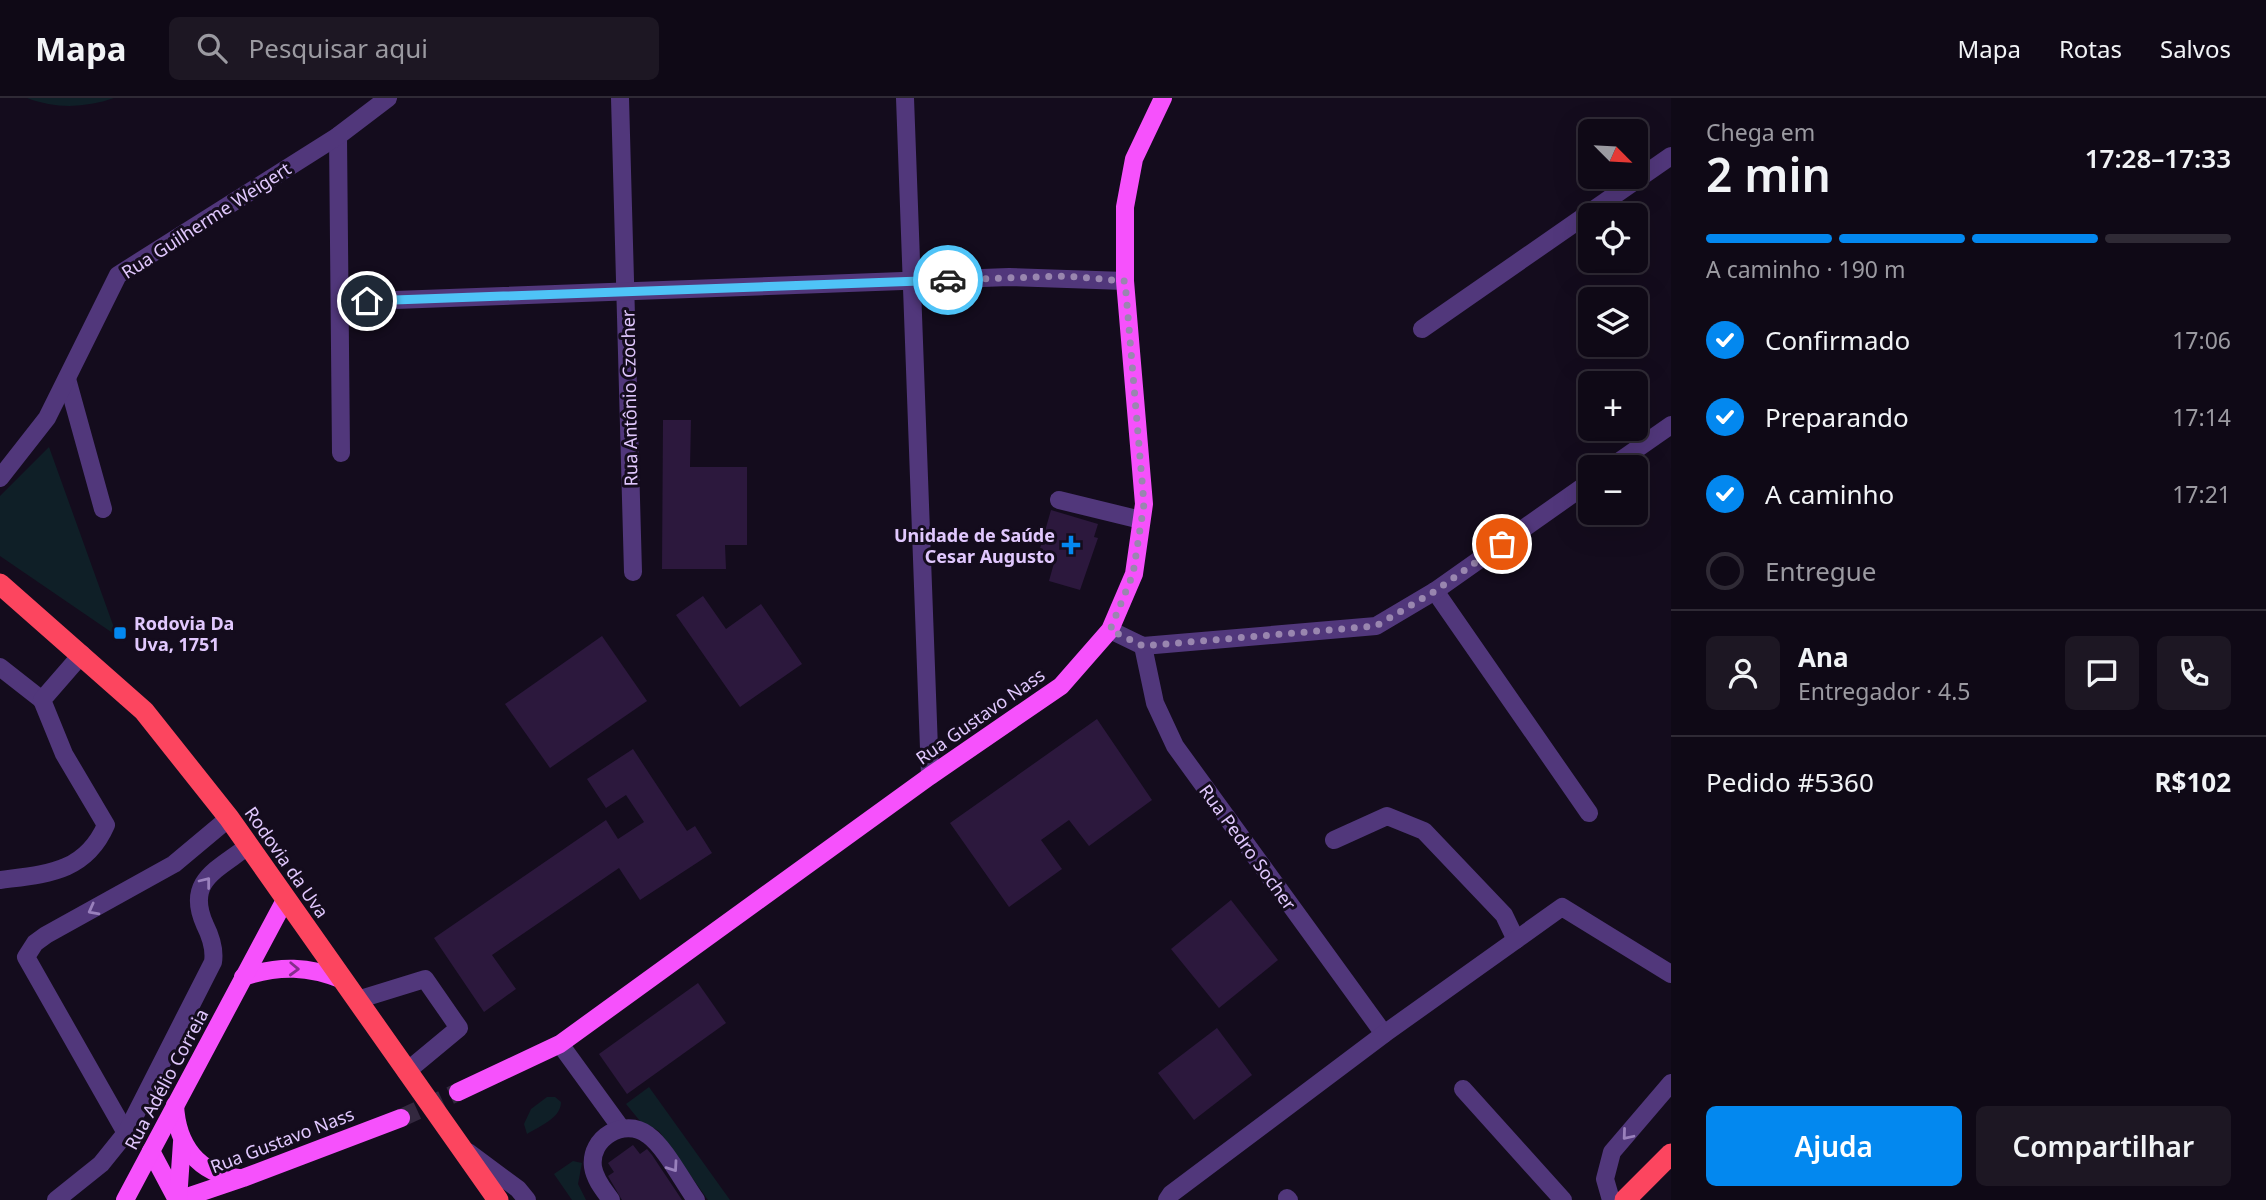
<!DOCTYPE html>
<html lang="pt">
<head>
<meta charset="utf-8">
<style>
	:root { --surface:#0f0916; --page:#1d1723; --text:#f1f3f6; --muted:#9b9aa1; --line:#2f2a35; --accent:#0388ef }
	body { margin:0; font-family:"Noto Sans",sans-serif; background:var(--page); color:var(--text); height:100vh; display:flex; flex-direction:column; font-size:26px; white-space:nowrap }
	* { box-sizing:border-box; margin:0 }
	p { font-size:23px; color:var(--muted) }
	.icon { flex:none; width:38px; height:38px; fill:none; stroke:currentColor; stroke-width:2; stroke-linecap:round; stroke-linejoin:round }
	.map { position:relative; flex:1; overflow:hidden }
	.panel { display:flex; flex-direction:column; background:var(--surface); width:595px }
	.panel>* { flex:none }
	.needle { width:46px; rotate:114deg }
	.tools { position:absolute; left:1578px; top:21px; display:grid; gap:14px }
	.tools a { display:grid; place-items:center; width:70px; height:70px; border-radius:10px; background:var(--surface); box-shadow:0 7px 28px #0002,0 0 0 2px var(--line); font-size:35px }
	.pin { position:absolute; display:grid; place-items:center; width:60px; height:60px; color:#fff; margin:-30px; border:4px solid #fff; border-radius:50%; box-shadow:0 2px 7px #0007 }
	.courier { position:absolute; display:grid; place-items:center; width:70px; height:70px; margin:-35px; border:5px solid #4fc3f7; border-radius:50%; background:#fff; color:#222; box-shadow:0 2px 9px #0007 }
	.headline em { font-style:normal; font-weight:600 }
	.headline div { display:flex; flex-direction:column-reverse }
	.headline { display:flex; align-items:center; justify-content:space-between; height:119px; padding:0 35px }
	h1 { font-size:46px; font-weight:600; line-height:52px }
	.bar { display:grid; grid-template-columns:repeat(4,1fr); gap:10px 7px; align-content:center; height:84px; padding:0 35px }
	.bar i { height:9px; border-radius:5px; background:var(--line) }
	.bar .on { background:var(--accent) }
	.bar p { grid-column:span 4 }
	.line { display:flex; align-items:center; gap:18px; padding:0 35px; border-top:2px solid var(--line) }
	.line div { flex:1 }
	.round { display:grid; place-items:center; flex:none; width:74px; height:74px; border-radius:10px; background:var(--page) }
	ol { padding:0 35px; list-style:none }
	li { display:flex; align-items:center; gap:21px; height:77px }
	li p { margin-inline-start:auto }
	li .icon { padding:7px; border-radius:50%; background:var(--accent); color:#fff; stroke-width:4 }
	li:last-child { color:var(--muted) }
	li i { width:38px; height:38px; border:4px solid var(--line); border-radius:50% }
	.cta { display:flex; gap:14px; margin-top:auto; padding:14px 35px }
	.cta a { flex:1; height:80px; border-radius:10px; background:var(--accent); color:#fff; font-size:28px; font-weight:600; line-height:80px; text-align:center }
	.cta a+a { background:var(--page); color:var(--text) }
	header { display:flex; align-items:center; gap:42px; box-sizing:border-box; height:98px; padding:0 35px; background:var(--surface); border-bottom:2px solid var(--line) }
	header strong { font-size:33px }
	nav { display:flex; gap:38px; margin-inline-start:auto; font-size:24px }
	.search { width:490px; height:63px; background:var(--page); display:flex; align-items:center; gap:18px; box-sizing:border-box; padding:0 24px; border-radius:10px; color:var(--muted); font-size:26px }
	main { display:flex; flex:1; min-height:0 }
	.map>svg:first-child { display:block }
	.green { fill:#0f1f27 }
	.building { fill:#2c183d }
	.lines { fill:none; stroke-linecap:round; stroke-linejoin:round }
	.major-tunnel { stroke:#33283f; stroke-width:18; stroke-dasharray:18 9; stroke-linecap:butt }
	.minor { stroke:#51377b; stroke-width:18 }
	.major { stroke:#f651fc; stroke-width:18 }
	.highway { stroke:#fc455f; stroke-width:21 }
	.oneway { stroke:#9980bc }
	.oneway2 { stroke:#852e8c }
	.done { stroke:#9986af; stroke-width:7; stroke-dasharray:0 12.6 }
	.route { stroke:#4fc3f7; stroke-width:9 }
	.poi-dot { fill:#0388ef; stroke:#140c1d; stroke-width:2.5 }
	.labels { text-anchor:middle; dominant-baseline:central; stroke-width:6; stroke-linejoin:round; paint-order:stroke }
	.street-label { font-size:18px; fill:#e1c8fe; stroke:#140c1d }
	.poi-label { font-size:18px; font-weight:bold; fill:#e1c8fe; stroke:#140c1d; text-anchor:end }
</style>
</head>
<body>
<header>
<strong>Mapa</strong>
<div class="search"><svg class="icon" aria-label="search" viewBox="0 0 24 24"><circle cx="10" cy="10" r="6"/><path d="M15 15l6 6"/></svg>Pesquisar aqui</div>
<nav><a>Mapa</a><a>Rotas</a><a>Salvos</a></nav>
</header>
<main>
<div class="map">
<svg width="1671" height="1102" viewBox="0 0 1671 1102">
	<rect width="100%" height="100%" fill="#140c1d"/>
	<g class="green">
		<path d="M27,0H114C85,10 56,11 27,0Z"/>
		<polygon points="49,349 117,538 0,458 0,398"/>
		<polygon points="649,989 730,1102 708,1102 659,1033 640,1023 626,1006"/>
		<path d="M547,999H555L561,1004C561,1020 540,1028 527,1036L524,1026L531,1011Z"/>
		<polygon points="573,1063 582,1065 578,1086 586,1102 572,1102 554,1076"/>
	</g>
	<g class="building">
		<polygon points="663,322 691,322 690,369 747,369 747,447 725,447 726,471 662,471"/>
		<polygon points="1051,412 1098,426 1094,439 1098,440 1080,492 1049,483 1054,465 1037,461"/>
		<polygon points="703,498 726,531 761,506 802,566 740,609 676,517"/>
		<polygon points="602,538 647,603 550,670 505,606"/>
		<polygon points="1097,621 1152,702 1089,748 1069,722 1041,742 1062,771 1009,809 950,725"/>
		<polygon points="633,651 687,733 695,728 712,755 640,802 619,770 492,857 516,891 484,914 434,840 606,722 618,741 644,724 626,697 606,710 587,681"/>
		<polygon points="1231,802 1278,862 1219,910 1171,851"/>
		<polygon points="698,885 726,925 627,996 599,956"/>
		<polygon points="1217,930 1252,977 1194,1022 1158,975"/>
		<polygon points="633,1047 640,1056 647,1051 652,1057 682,1102 622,1102 608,1078 614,1074 608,1065"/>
	</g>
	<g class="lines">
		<polyline class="major-tunnel" points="401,1020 458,994"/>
		<g class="minor">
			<polyline points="620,0 633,474"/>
			<polyline points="905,0 930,678"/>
			<polyline points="338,38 341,355"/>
			<polyline points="341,204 1009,179 1125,183"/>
			<polyline points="1422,231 1671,58"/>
			<polyline points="67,281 103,411"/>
			<polyline points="1611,369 1671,327"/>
			<polyline points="0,380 47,320 118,177 338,38 388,0"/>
			<polyline points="1059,402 1141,422"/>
			<polyline points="1435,493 1589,715"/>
			<polyline points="1110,532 1143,548 1376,528 1435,493 1591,383"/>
			<polyline points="1143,548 1155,605 1175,648 1384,936"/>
			<polyline points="0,569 42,602"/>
			<polyline points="1334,742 1387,718 1424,733 1504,817 1516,842"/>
			<path d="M0,782C46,776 85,775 106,727L64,656L42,602L82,556"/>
			<polyline points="357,902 425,881 459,930 406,974"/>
			<polyline points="560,946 621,1030"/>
			<polyline points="1463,991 1563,1102"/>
			<polyline points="126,1035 26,859 35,845 46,837 174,766 229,720"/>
			<polyline points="468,1054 518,1091 527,1102"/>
			<polyline points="1287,1100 1289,1102"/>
			<path d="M56,1102L101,1066L126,1035L213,864C215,851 211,839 205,827C185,783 217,772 248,748"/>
			<path d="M611,1102C604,1092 595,1082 593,1069C589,1040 624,1019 648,1037C665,1049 683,1084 696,1102"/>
			<polyline points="1167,1102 1171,1096 1384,936 1562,809 1671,876"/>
			<polyline points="1611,1102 1605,1081 1612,1054 1671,985"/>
		</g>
		<g class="major">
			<path d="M243,879C279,867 309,868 343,882"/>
			<polyline points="458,994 560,946 930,678 1061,588 1110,532 1134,476 1144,406 1125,183 1125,109 1134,61 1163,0"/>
			<path d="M175,1007C177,1047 198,1076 239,1080"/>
			<polyline points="151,1053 177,1102"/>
			<polyline points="125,1102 285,802"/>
			<polyline points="178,1102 243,1080 401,1020"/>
			<polyline points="178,1102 182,1044"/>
		</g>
		<g class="highway">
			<polyline points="0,486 144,613 229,720 498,1102"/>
			<polyline points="1625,1102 1671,1056"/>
		</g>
	</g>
	<defs><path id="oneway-chevron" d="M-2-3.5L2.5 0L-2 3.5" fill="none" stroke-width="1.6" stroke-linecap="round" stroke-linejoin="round" transform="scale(1.75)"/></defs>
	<g class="oneway">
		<use href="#oneway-chevron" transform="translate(206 784) rotate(-52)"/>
		<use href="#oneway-chevron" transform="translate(93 812) rotate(152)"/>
		<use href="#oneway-chevron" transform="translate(1627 1037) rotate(130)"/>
		<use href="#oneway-chevron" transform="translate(673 1069) rotate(55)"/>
	</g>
	<use class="oneway2" href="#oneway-chevron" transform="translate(294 871) rotate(2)"/>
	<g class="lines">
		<polyline class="done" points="948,182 1065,178 1125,183 1144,406 1133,476 1110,532 1143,548 1376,528 1435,493 1502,446"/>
		<polyline class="route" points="367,203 948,182"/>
	</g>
	<g class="poi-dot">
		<path d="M1067.5 436.5h7v7h7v7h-7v7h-7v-7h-7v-7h7z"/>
		<rect x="113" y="528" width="14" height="14" rx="3.5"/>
	</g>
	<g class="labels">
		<g class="street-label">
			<text transform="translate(206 122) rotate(-33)">Rua Guilherme Weigert</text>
			<text transform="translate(629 300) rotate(-91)">Rua Antônio Czocher</text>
			<text transform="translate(980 618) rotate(-35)">Rua Gustavo Nass</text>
			<text transform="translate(1248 749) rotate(54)">Rua Pedro Socher</text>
			<text transform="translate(287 764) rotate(55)">Rodovia da Uva</text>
			<text transform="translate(166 981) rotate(-62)">Rua Adélio Correia</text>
			<text transform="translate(282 1042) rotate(-21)">Rua Gustavo Nass</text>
		</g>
		<g class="poi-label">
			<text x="1055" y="437">Unidade de Saúde<tspan x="1055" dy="21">Cesar Augusto</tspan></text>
			<text x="134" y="525" text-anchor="start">Rodovia Da<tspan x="134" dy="21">Uva, 1751</tspan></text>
		</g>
	</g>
</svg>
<div class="tools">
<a><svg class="needle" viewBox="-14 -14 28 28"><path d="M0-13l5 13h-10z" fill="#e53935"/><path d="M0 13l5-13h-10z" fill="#9b9aa1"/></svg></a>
<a><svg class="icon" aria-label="locate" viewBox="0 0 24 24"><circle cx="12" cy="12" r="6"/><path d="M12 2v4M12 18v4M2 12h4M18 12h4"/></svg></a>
<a><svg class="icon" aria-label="layers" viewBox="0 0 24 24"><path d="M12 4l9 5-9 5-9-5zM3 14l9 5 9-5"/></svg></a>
<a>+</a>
<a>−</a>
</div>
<div class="pin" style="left:1502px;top:446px;background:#ea580c"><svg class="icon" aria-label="bag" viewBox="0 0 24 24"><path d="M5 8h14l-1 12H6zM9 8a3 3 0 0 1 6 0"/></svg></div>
<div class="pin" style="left:367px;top:203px;background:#1f2937"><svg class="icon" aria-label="home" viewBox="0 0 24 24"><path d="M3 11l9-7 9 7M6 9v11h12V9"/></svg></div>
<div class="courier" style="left:948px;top:182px"><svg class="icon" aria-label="car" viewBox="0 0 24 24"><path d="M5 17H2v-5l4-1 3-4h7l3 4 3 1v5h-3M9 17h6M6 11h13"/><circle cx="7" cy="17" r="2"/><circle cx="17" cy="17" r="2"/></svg></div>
</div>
<section class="panel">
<div class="headline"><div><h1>2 min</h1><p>Chega em</p></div><em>17:28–17:33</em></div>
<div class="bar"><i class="on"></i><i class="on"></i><i class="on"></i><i></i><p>A caminho · 190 m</p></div>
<ol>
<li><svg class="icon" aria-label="check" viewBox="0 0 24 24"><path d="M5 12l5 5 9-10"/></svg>Confirmado<p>17:06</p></li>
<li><svg class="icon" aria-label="check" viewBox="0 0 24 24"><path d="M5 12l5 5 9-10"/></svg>Preparando<p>17:14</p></li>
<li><svg class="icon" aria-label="check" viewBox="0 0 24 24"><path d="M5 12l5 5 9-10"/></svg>A caminho<p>17:21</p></li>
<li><i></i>Entregue</li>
</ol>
<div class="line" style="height:126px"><a class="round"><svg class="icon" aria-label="person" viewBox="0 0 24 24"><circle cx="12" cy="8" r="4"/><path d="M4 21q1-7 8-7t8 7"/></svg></a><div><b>Ana</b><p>Entregador · 4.5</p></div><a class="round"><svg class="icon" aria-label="chat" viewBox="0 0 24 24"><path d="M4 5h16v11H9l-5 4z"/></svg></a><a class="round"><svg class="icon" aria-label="phone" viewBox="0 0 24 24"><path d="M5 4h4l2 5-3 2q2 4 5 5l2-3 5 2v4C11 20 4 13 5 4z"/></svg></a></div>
<div class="line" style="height:91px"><div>Pedido #5360</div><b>R$102</b></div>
<div class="cta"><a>Ajuda</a><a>Compartilhar</a></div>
</section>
</main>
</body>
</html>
